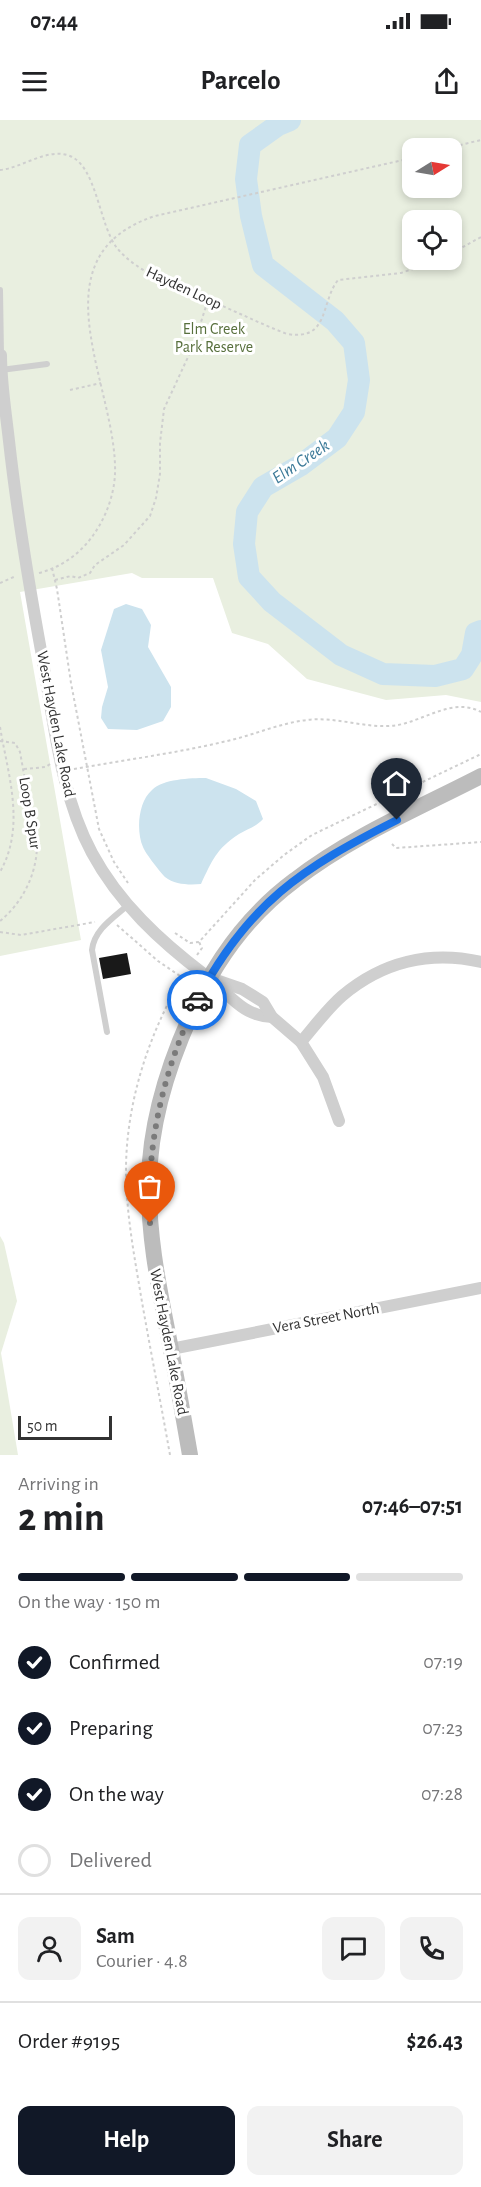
<!DOCTYPE html>
<html lang="en">
<head>
<meta charset="utf-8">
<style>
	:root { --surface:#fff; --page:#f2f2f2; --text:#202124; --muted:#757577; --line:#e0e0e0; --accent:#111827 }
	body { margin:0; font-family:"Alegreya Sans",sans-serif; background:var(--page); color:var(--text); height:100vh; display:flex; flex-direction:column; font-size:22px; white-space:nowrap }
	* { box-sizing:border-box; margin:0 }
	p { font-size:20px; color:var(--muted) }
	.icon { flex:none; width:33px; height:33px; fill:none; stroke:currentColor; stroke-width:2; stroke-linecap:round; stroke-linejoin:round }
	.map { position:relative; height:1335px; overflow:hidden }
	.side { display:flex; flex-direction:column; background:var(--surface); flex:1 }
	.side>* { flex:none }
	.needle { width:39px; rotate:79deg }
	.fabs { position:absolute; left:402px; top:18px; display:grid; gap:12px }
	.fabs a { display:grid; place-items:center; width:60px; height:60px; border-radius:12px; background:var(--surface); box-shadow:0 3px 9px #0003; font-size:30px }
	.scale { position:absolute; left:18px; bottom:15px; width:94px; box-sizing:border-box; padding-left:6px; border:3px solid #323232; border-top:0; font-size:16px; line-height:21px; white-space:nowrap; color:#323232; -webkit-text-stroke:4px #fff; paint-order:stroke }
	.pin { position:absolute; display:grid; place-items:center; width:51px; height:51px; color:#fff; margin:-62px -26px; border-radius:50% 50% 50% 0; rotate:-45deg; box-shadow:0 0 6px #0007 }
	.pin .icon { rotate:45deg }
	.courier { position:absolute; display:grid; place-items:center; width:60px; height:60px; margin:-30px; border:4px solid #1a73e8; border-radius:50%; background:#fff; color:#222; box-shadow:0 2px 8px #0007 }
	.headline em { font-style:normal; font-weight:600 }
	.headline div { display:flex; flex-direction:column-reverse }
	.headline { display:flex; align-items:center; justify-content:space-between; height:102px; padding:0 18px }
	h1 { font-size:39px; font-weight:600; line-height:45px }
	.bar { display:grid; grid-template-columns:repeat(4,1fr); gap:9px 6px; align-content:center; height:72px; padding:0 18px }
	.bar i { height:8px; border-radius:4px; background:var(--line) }
	.bar .on { background:var(--accent) }
	.bar p { grid-column:span 4 }
	.line { display:flex; align-items:center; gap:15px; padding:0 18px; border-top:2px solid var(--line) }
	.line div { flex:1 }
	.round { display:grid; place-items:center; flex:none; width:63px; height:63px; border-radius:12px; background:var(--page) }
	ol { padding:0 18px; list-style:none }
	li { display:flex; align-items:center; gap:18px; height:66px }
	li p { margin-inline-start:auto }
	li .icon { padding:6px; border-radius:50%; background:var(--accent); color:#fff; stroke-width:4 }
	li:last-child { color:var(--muted) }
	li i { width:33px; height:33px; border:3px solid var(--line); border-radius:50% }
	.cta { display:flex; gap:12px; margin-top:auto; padding:12px 18px }
	.cta a { flex:1; height:69px; border-radius:12px; background:var(--accent); color:#fff; font-size:24px; font-weight:600; line-height:69px; text-align:center }
	.cta a+a { background:var(--page); color:var(--text) }
	.status { display:flex; justify-content:space-between; align-items:center; height:42px; padding:0 30px; background:var(--surface); direction:ltr }
	.status svg { height:16px; fill:currentColor }
	header { display:flex; justify-content:space-between; align-items:center; height:78px; padding:0 18px; background:var(--surface); font-size:27px; font-weight:600 }
	.map>svg:first-child { display:block }
	.green { fill:#e9efe0; fill-rule:evenodd }
	.water { fill:#cce3ee }
	.lines { fill:none; stroke-linecap:round; stroke-linejoin:round }
	.river { stroke:#cce3ee; stroke-width:22 }
	.building { fill:#191919 }
	.path { stroke:#cfcfcf; stroke-width:2; stroke-dasharray:3 3; stroke-linecap:butt }
	.service { stroke:#cfcfcf; stroke-width:6 }
	.minor { stroke:#cfcfcf; stroke-width:12 }
	.secondary { stroke:#bcbcbc; stroke-width:16 }
	.done { stroke:#7a7a7a; stroke-width:6; stroke-dasharray:0 10.8 }
	.route { stroke:#1a73e8; stroke-width:8 }
	.labels { text-anchor:middle; dominant-baseline:central; stroke-width:6; stroke-linejoin:round; paint-order:stroke }
	.street-label { font-size:16px; fill:#323232; stroke:#fff }
	.park-label { font-size:16px; fill:#58703d; stroke:#fff }
	.water-label { font-size:18px; font-style:italic; fill:#3c7a98; stroke:#fff }
</style>
</head>
<body>
<div class="status"><b>07:44</b><svg viewBox="0 0 49 12"><path d="M0 12V9h3v3zM5 12V6h3v6zM10 12V3h3v9zM15 12V0h3v12zM26 1h20v11H26zM47 4h2v5h-2z"/></svg></div>
<header><svg class="icon" aria-label="menu" viewBox="0 0 24 24"><path d="M4 6h16M4 12h16M4 18h16"/></svg>Parcelo<svg class="icon" aria-label="share" viewBox="0 0 24 24"><path d="M12 15V3M7 8l5-5 5 5M5 13v7h14v-7"/></svg></header>
<div class="map">
<svg width="481" height="1335" viewBox="0 0 481 1335">
	<rect width="100%" height="100%" fill="#fff"/>
	<g class="green">
		<path d="M0,0H481V582L446,575L386,580L307,559L268,524L232,513L213,458H142L132,453L20,472L81,820L0,836ZM412,28H452V68H412ZM412,100H452V140H412Z"/>
		<polygon points="0,1116 4,1123 17,1181 1,1233 18,1335 0,1335"/>
	</g>
	<g class="water">
		<polygon points="126,484 142,489 151,505 148,527 171,567 171,587 163,601 137,610 108,609 101,598 102,587 108,567 101,530 114,489"/>
		<path d="M206,658L236,669L256,681L263,699C256,707 247,709 239,714C216,729 212,741 201,764C190,765 175,765 165,757C161,753 145,733 143,727C136,711 138,682 152,670C163,659 190,658 206,658Z"/>
	</g>
	<g class="lines">
		<polyline class="river" points="290,0 278,5 250,25 246,59 251,96 263,145 335,201 354,223 359,260 354,292 337,318 301,345 263,367 247,392 244,424 249,457 272,482 341,535 383,554 435,556 463,549 472,535 476,513 481,511"/>
	</g>
	<polygon class="building" points="127,833 131,854 103,859 99,838"/>
	<g class="lines">
		<g class="path">
			<polyline points="448,28 481,20"/>
			<path d="M0,50C22,48 48,27 70,36C97,47 99,105 117,128C138,154 181,168 211,181C237,192 261,204 287,214C330,221 320,183 338,160L401,153L439,140"/>
			<polyline points="452,133 481,117"/>
			<polyline points="70,270 101,263"/>
			<polyline points="52,448 57,469 71,563 99,709 114,742 128,763"/>
			<path d="M39,453C62,447 81,433 94,414C106,397 114,375 115,354C118,267 31,137 155,96L412,38"/>
			<polyline points="55,460 71,456 78,458 90,453 95,445 124,425 150,396 156,378 160,354 160,323 164,289 194,224 208,180"/>
			<polyline points="0,463 16,456"/>
			<path d="M0,607C8,655 26,706 0,752"/>
			<path d="M0,621L15,623L20,632L37,727C36,756 22,783 0,801"/>
			<polyline points="24,649 46,647 50,644"/>
			<path d="M74,649C125,640 177,633 227,621C254,615 280,603 307,600C337,596 368,610 398,605C425,600 454,577 481,592"/>
			<polyline points="392,724 396,728 481,722"/>
			<polyline points="117,805 158,841 183,858"/>
			<polyline points="0,812 21,815 95,802"/>
			<polyline points="175,813 190,823 199,822 255,760 284,735 312,715 481,634"/>
			<polyline points="197,835 202,828 199,822"/>
			<path d="M170,1335C161,1284 151,1233 142,1182C135,1140 126,1094 126,1050C126,983 149,912 184,855"/>
		</g>
		<g class="service">
			<polyline points="0,170 1,235"/>
			<polyline points="1,250 47,244"/>
			<path d="M107,912L92,830C94,810 113,798 128,785"/>
		</g>
		<g class="minor">
			<path d="M1,235C1,264 6,293 9,321C17,393 29,465 42,536C54,603 60,673 92,733C119,783 160,821 205,855C228,872 241,896 272,897"/>
			<polyline points="213,859 242,869 263,882 272,897 301,922 323,957 339,1001"/>
			<path d="M301,922C314,907 327,889 342,876C382,842 430,830 481,842"/>
			<polyline points="171,1229 481,1168"/>
		</g>
		<path class="secondary" d="M190,1335C183,1295 176,1254 168,1214C158,1163 148,1114 149,1061C150,1003 167,948 191,895C214,842 248,795 295,760C350,717 419,688 481,656"/>
	</g>
	<g class="lines">
		<path class="done" d="M150,1103C146,1025 163,951 197,880"/>
		<path class="route" d="M197,880C248,783 302,748 397,700"/>
	</g>
	<g class="labels">
		<g class="street-label">
			<text transform="translate(184 168) rotate(25)">Hayden Loop</text>
			<text transform="translate(56 604) rotate(79)">West Hayden Lake Road</text>
			<text transform="translate(30 693) rotate(81)">Loop B Spur</text>
			<text transform="translate(326 1198) rotate(-11)">Vera Street North</text>
			<text transform="translate(169 1222) rotate(79)">West Hayden Lake Road</text>
		</g>
		<g class="park-label">
			<text x="214" y="209">Elm Creek<tspan x="214" dy="18">Park Reserve</tspan></text>
		</g>
		<g class="water-label">
			<text transform="translate(301 342) rotate(-34)">Elm Creek</text>
		</g>
	</g>
</svg>
<div class="fabs">
<a><svg class="needle" viewBox="-14 -14 28 28"><path d="M0-13l5 13h-10z" fill="#e53935"/><path d="M0 13l5-13h-10z" fill="#757577"/></svg></a>
<a><svg class="icon" aria-label="locate" viewBox="0 0 24 24"><circle cx="12" cy="12" r="6"/><path d="M12 2v4M12 18v4M2 12h4M18 12h4"/></svg></a>
</div>
<div class="scale">50 m</div>
<div class="pin" style="left:150px;top:1103px;background:#ea580c"><svg class="icon" aria-label="bag" viewBox="0 0 24 24"><path d="M5 8h14l-1 12H6zM9 8a3 3 0 0 1 6 0"/></svg></div>
<div class="pin" style="left:397px;top:700px;background:#1f2937"><svg class="icon" aria-label="home" viewBox="0 0 24 24"><path d="M3 11l9-7 9 7M6 9v11h12V9"/></svg></div>
<div class="courier" style="left:197px;top:880px"><svg class="icon" aria-label="car" viewBox="0 0 24 24"><path d="M5 17H2v-5l4-1 3-4h7l3 4 3 1v5h-3M9 17h6M6 11h13"/><circle cx="7" cy="17" r="2"/><circle cx="17" cy="17" r="2"/></svg></div>
</div>
<section class="side">
<div class="headline"><div><h1>2 min</h1><p>Arriving in</p></div><em>07:46–07:51</em></div>
<div class="bar"><i class="on"></i><i class="on"></i><i class="on"></i><i></i><p>On the way · 150 m</p></div>
<ol>
<li><svg class="icon" aria-label="check" viewBox="0 0 24 24"><path d="M5 12l5 5 9-10"/></svg>Confirmed<p>07:19</p></li>
<li><svg class="icon" aria-label="check" viewBox="0 0 24 24"><path d="M5 12l5 5 9-10"/></svg>Preparing<p>07:23</p></li>
<li><svg class="icon" aria-label="check" viewBox="0 0 24 24"><path d="M5 12l5 5 9-10"/></svg>On the way<p>07:28</p></li>
<li><i></i>Delivered</li>
</ol>
<div class="line" style="height:108px"><a class="round"><svg class="icon" aria-label="person" viewBox="0 0 24 24"><circle cx="12" cy="8" r="4"/><path d="M4 21q1-7 8-7t8 7"/></svg></a><div><b>Sam</b><p>Courier · 4.8</p></div><a class="round"><svg class="icon" aria-label="chat" viewBox="0 0 24 24"><path d="M4 5h16v11H9l-5 4z"/></svg></a><a class="round"><svg class="icon" aria-label="phone" viewBox="0 0 24 24"><path d="M5 4h4l2 5-3 2q2 4 5 5l2-3 5 2v4C11 20 4 13 5 4z"/></svg></a></div>
<div class="line" style="height:78px"><div>Order #9195</div><b>$26.43</b></div>
<div class="cta"><a>Help</a><a>Share</a></div>
</section>
</body>
</html>
